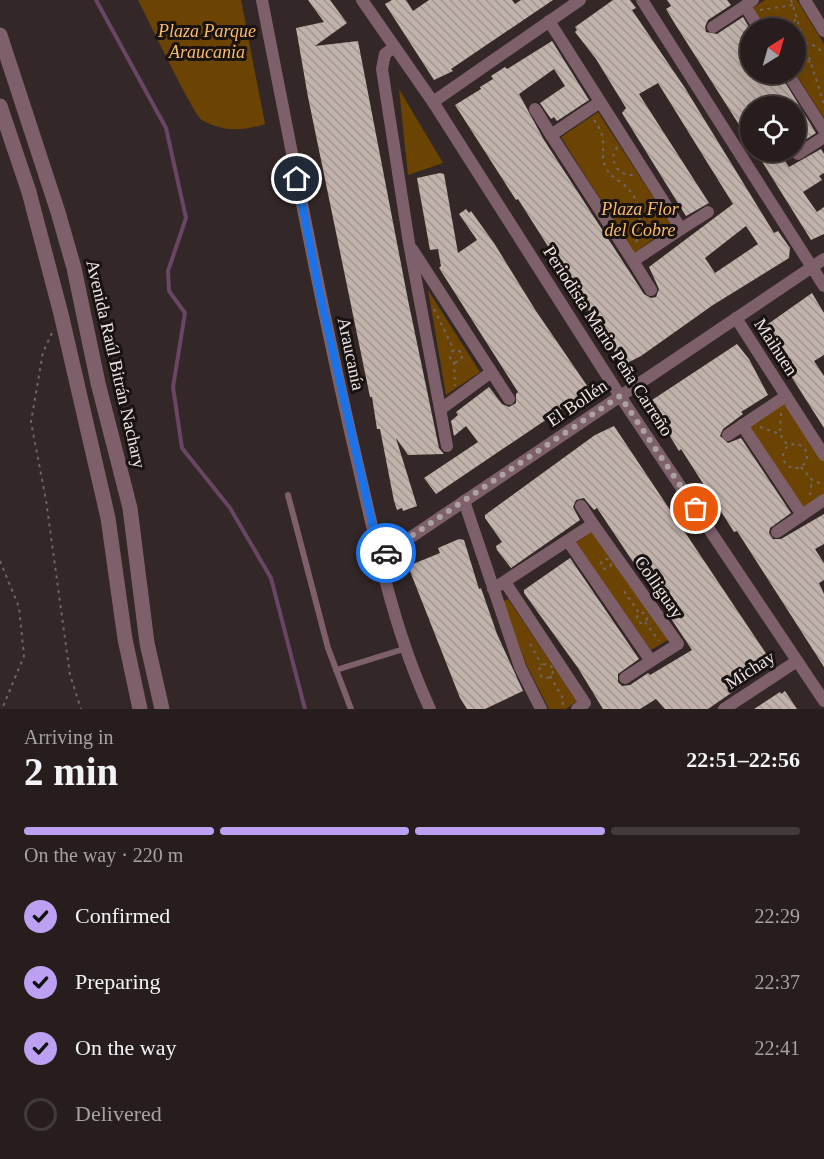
<!DOCTYPE html>
<html lang="en">
<head>
<meta charset="utf-8">
<style>
	:root { --surface:#271d1d; --page:#2f2626; --text:#f1f3f6; --muted:#a4a2a4; --line:#433b3b; --accent:#bca0f2 }
	body { margin:0; font-family:Georgia,serif; background:var(--page); color:var(--text); height:100vh; display:flex; flex-direction:column; font-size:22px; white-space:nowrap }
	* { box-sizing:border-box; margin:0 }
	p { font-size:20px; color:var(--muted) }
	.icon { flex:none; width:33px; height:33px; fill:none; stroke:currentColor; stroke-width:2; stroke-linecap:round; stroke-linejoin:round }
	.map { position:relative; height:709px; overflow:hidden }
	.details { display:flex; flex-direction:column; background:var(--surface); flex:1 }
	.details>* { flex:none }
	.needle { width:39px; rotate:37deg }
	.controls { position:absolute; left:740px; top:18px; display:grid; gap:12px }
	.controls a { display:grid; place-items:center; width:66px; height:66px; border-radius:50%; background:var(--surface); box-shadow:0 6px 24px #0002,0 0 0 2px var(--line); font-size:30px }
	.pin { position:absolute; display:grid; place-items:center; width:51px; height:51px; color:#fff; margin:-26px; border:3px solid #fff; border-radius:50%; box-shadow:0 2px 6px #0007 }
	.courier { position:absolute; display:grid; place-items:center; width:60px; height:60px; margin:-30px; border:4px solid #1a73e8; border-radius:50%; background:#fff; color:#222; box-shadow:0 2px 8px #0007 }
	.overview em { font-style:normal; font-weight:600 }
	.overview div { display:flex; flex-direction:column-reverse }
	.overview { display:flex; align-items:center; justify-content:space-between; height:102px; padding:0 24px }
	h1 { font-size:39px; font-weight:600; line-height:45px }
	.bar { display:grid; grid-template-columns:repeat(4,1fr); gap:9px 6px; align-content:center; height:72px; padding:0 24px }
	.bar i { height:8px; border-radius:4px; background:var(--line) }
	.bar .current { background:var(--accent) }
	.bar p { grid-column:span 4 }
	ol { padding:0 24px; list-style:none }
	li { display:flex; align-items:center; gap:18px; height:66px }
	li p { margin-inline-start:auto }
	li .icon { padding:6px; border-radius:50%; background:var(--accent); color:#111; stroke-width:4 }
	li:last-child { color:var(--muted) }
	li i { width:33px; height:33px; border:3px solid var(--line); border-radius:50% }
	.map>svg:first-child { display:block }
	.park { fill:#6b4403 }
	.lines { fill:none; stroke-linecap:round; stroke-linejoin:round }
	.stream { stroke:#694663; stroke-width:4 }
	.building { fill:url(#building-back-hatch); fill-rule:evenodd }
	.path { stroke:#716565; stroke-width:2; stroke-dasharray:3 4.5; stroke-linecap:butt }
	.service { stroke:#7e606a; stroke-width:6 }
	.minor { stroke:#7e606a; stroke-width:12 }
	.tertiary { stroke:#7e606a; stroke-width:15 }
	.done { stroke:#aca2a1; stroke-width:6; stroke-dasharray:0 10.8 }
	.route { stroke:#1a73e8; stroke-width:8 }
	.labels { text-anchor:middle; dominant-baseline:central; stroke-width:6; stroke-linejoin:round; paint-order:stroke }
	.park-label { font-size:18px; font-style:italic; fill:#faba68; stroke:#181211 }
	.street-label { font-size:18px; fill:#ede4e3; stroke:#181211 }
</style>
</head>
<body>
<div class="map">
<svg width="824" height="709" viewBox="0 0 824 709">
	<defs>
		<pattern id="building-back-hatch" width="6" height="6" patternUnits="userSpaceOnUse" patternTransform="scale(1.5)"><rect width="6" height="6" fill="#c1b2ab"/><path d="M-1 5l2 2M0 0l6 6M5-1l2 2" fill="none" stroke="#a29691"/></pattern>
	</defs>
	<rect width="100%" height="100%" fill="#342727"/>
	<g class="park">
		<path d="M138,0H241L265,124C243,131 223,132 202,120C193,114 147,17 138,0Z"/>
		<polygon points="765,0 797,0 824,44 824,118 795,73 795,28 766,28 753,8"/>
		<polygon points="399,89 443,163 408,175"/>
		<polygon points="598,112 672,226 634,253 561,137"/>
		<polygon points="428,290 480,372 446,395"/>
		<polygon points="781,403 786,405 824,461 824,495 808,506 800,506 748,430 749,424"/>
		<polygon points="592,531 668,640 651,650 576,543"/>
		<polygon points="508,599 577,701 566,709 549,709 525,662 503,601"/>
	</g>
	<g class="lines">
		<polyline class="stream" points="96,0 166,128 186,218 168,271 169,291 185,313 173,387 182,448 230,508 271,578 305,709"/>
	</g>
	<g class="building">
		<polygon points="308,0 330,0 347,23 315,46 358,41 408,300 439,448 444,454 408,455 396,438 417,506 403,511 402,508 397,510 394,501 380,429 377,429 372,397 370,397 308,97 296,28 324,22"/>
		<polygon points="392,0 406,0 413,11 429,0 512,0 515,4 521,0 553,0 451,69 453,71 434,80 385,4"/>
		<path d="M613,0H630L636,8L632,10L685,88L774,233L778,231L790,248L789,258L713,305L641,356L623,365L518,199L516,200L455,105L481,89L480,87L493,79L491,76L505,67L507,69L552,41L589,100L557,121L554,117L551,119L540,103L565,86L554,69L519,94L544,140L644,294L651,298L656,297L659,289L649,267L733,204L658,83L639,94L709,203L686,216L622,113L626,108L596,59L575,32L577,30L575,27ZM746,226L758,244L715,273L705,258Z"/>
		<polygon points="667,0 727,0 731,5 708,20 705,27 706,32 717,34 743,17 750,29 750,74 780,74 816,133 797,145 795,141 795,106 750,106 750,142 675,24 666,9 671,6"/>
		<polygon points="821,149 824,154 824,173 819,176 822,180 803,192 817,212 824,207 824,234 811,240 756,152 779,152 789,167"/>
		<polygon points="440,173 444,174 458,253 477,240 459,214 466,209 469,213 471,211 494,243 536,311 590,390 436,494 424,478 478,442 466,426 454,436 451,421 458,415 456,412 489,387 502,404 509,407 516,403 516,394 518,392 439,268 441,266 438,249 430,250 417,178"/>
		<polygon points="812,293 824,313 824,355 814,361 824,376 824,428 761,329"/>
		<polygon points="737,344 749,359 768,395 741,412 743,414 723,429 720,436 728,443 741,438 791,513 770,528 769,533 773,539 781,539 824,514 824,544 815,549 824,563 824,580 819,583 824,594 824,667 737,531 734,532 681,449 679,451 649,402"/>
		<polygon points="614,426 773,664 708,709 665,709 656,699 640,709 603,709 578,668 524,593 524,590 570,558 639,659 618,674 618,682 622,686 630,685 648,673 650,675 692,650 597,508 594,510 584,498 576,500 573,507 580,520 511,568 497,550 496,546 502,542 485,518 485,515 595,435"/>
		<polygon points="459,539 464,540 479,589 481,588 497,634 523,691 485,709 467,709 460,698 408,566 440,553 438,548"/>
		<polygon points="785,691 797,709 754,709 780,692 781,694"/>
	</g>
	<g class="lines">
		<g class="path">
			<polyline points="791,0 824,104"/>
			<polyline points="760,10 793,5"/>
			<polyline points="790,28 797,17"/>
			<polyline points="805,43 816,46 824,54"/>
			<polyline points="795,52 810,62"/>
			<path d="M594,120C611,143 598,152 606,168C610,176 617,179 623,184C643,201 642,220 636,244"/>
			<path d="M617,147L613,156C614,168 621,176 634,175"/>
			<polyline points="434,309 454,350"/>
			<polyline points="52,333 43,352 31,422 46,500 70,675 81,709"/>
			<circle cx="456" cy="356" r="6"/>
			<polyline points="454,362 455,386"/>
			<polyline points="781,413 780,434 788,446"/>
			<polyline points="760,427 780,434"/>
			<circle cx="795" cy="456" r="12"/>
			<polyline points="801,467 812,480 824,485"/>
			<polyline points="810,495 812,480"/>
			<circle cx="606" cy="564" r="5"/>
			<polyline points="0,561 19,607 24,656 2,709"/>
			<polyline points="624,591 639,613"/>
			<circle cx="642" cy="618" r="5"/>
			<polyline points="645,622 659,641"/>
			<polyline points="530,644 542,665"/>
			<circle cx="546" cy="671" r="7"/>
			<polyline points="550,676 564,700 561,709"/>
		</g>
		<g class="service">
			<polyline points="288,495 328,648 351,709"/>
			<polyline points="336,670 407,648"/>
		</g>
		<g class="minor">
			<path d="M262,0C292,153 321,306 356,457C376,542 393,630 430,709"/>
			<polyline points="362,0 433,102 620,396 824,701"/>
			<polyline points="642,0 824,286"/>
			<polyline points="753,0 745,6 759,28"/>
			<polyline points="805,0 824,31"/>
			<polyline points="549,21 681,229 633,261 551,135 600,102"/>
			<polyline points="713,27 745,6"/>
			<polyline points="393,48 385,54 382,69 409,243 447,446"/>
			<polyline points="788,74 824,130"/>
			<polyline points="433,102 580,0"/>
			<polyline points="535,109 551,135"/>
			<polyline points="798,154 824,137"/>
			<polyline points="681,229 708,212"/>
			<polyline points="412,249 509,399"/>
			<polyline points="633,261 651,290"/>
			<polyline points="736,318 824,455"/>
			<polyline points="441,409 490,373"/>
			<polyline points="742,425 802,515"/>
			<polyline points="728,435 786,396"/>
			<polyline points="464,501 520,667 541,709"/>
			<polyline points="581,506 593,524"/>
			<polyline points="777,532 824,500"/>
			<polyline points="380,558 824,259"/>
			<polyline points="505,582 585,703 577,709"/>
			<polyline points="493,589 593,524 678,644 651,661 568,541"/>
			<polyline points="625,678 651,661"/>
			<polyline points="724,709 797,661"/>
		</g>
		<g class="tertiary">
			<polyline points="0,35 58,212 74,268 98,383 130,508 147,643 162,709"/>
			<polyline points="0,106 29,192 61,314 108,518 125,639 140,709"/>
		</g>
	</g>
	<g class="lines">
		<polyline class="done" points="386,553 620,396 696,509"/>
		<polyline class="route" points="297,179 319,291 380,558 386,553"/>
	</g>
	<g class="labels">
		<g class="park-label">
			<text x="207" y="31">Plaza Parque<tspan x="207" dy="21">Araucania</tspan></text>
			<text x="640" y="209">Plaza Flor<tspan x="640" dy="21">del Cobre</tspan></text>
		</g>
		<g class="street-label">
			<text transform="translate(608 341) rotate(57)">Periodista Mario Peña Carreño</text>
			<text transform="translate(776 347) rotate(57)">Maihuen</text>
			<text transform="translate(351 354) rotate(78)">Araucanía</text>
			<text transform="translate(116 364) rotate(77)">Avenida Raúl Bitrán Nachary</text>
			<text transform="translate(577 403) rotate(-34)">El Bollén</text>
			<text transform="translate(659 587) rotate(55)">Colliguay</text>
			<text transform="translate(750 670) rotate(-33)">Michay</text>
		</g>
	</g>
</svg>
<div class="controls">
<a><svg class="needle" viewBox="-14 -14 28 28"><path d="M0-13l5 13h-10z" fill="#e53935"/><path d="M0 13l5-13h-10z" fill="#a4a2a4"/></svg></a>
<a><svg class="icon" aria-label="locate" viewBox="0 0 24 24"><circle cx="12" cy="12" r="6"/><path d="M12 2v4M12 18v4M2 12h4M18 12h4"/></svg></a>
</div>
<div class="pin" style="left:696px;top:509px;background:#ea580c"><svg class="icon" aria-label="bag" viewBox="0 0 24 24"><path d="M5 8h14l-1 12H6zM9 8a3 3 0 0 1 6 0"/></svg></div>
<div class="pin" style="left:297px;top:179px;background:#1f2937"><svg class="icon" aria-label="home" viewBox="0 0 24 24"><path d="M3 11l9-7 9 7M6 9v11h12V9"/></svg></div>
<div class="courier" style="left:386px;top:553px"><svg class="icon" aria-label="car" viewBox="0 0 24 24"><path d="M5 17H2v-5l4-1 3-4h7l3 4 3 1v5h-3M9 17h6M6 11h13"/><circle cx="7" cy="17" r="2"/><circle cx="17" cy="17" r="2"/></svg></div>
</div>
<section class="details">
<div class="overview"><div><h1>2 min</h1><p>Arriving in</p></div><em>22:51–22:56</em></div>
<div class="bar"><i class="current"></i><i class="current"></i><i class="current"></i><i></i><p>On the way · 220 m</p></div>
<ol>
<li><svg class="icon" aria-label="check" viewBox="0 0 24 24"><path d="M5 12l5 5 9-10"/></svg>Confirmed<p>22:29</p></li>
<li><svg class="icon" aria-label="check" viewBox="0 0 24 24"><path d="M5 12l5 5 9-10"/></svg>Preparing<p>22:37</p></li>
<li><svg class="icon" aria-label="check" viewBox="0 0 24 24"><path d="M5 12l5 5 9-10"/></svg>On the way<p>22:41</p></li>
<li><i></i>Delivered</li>
</ol>
</section>
</body>
</html>
